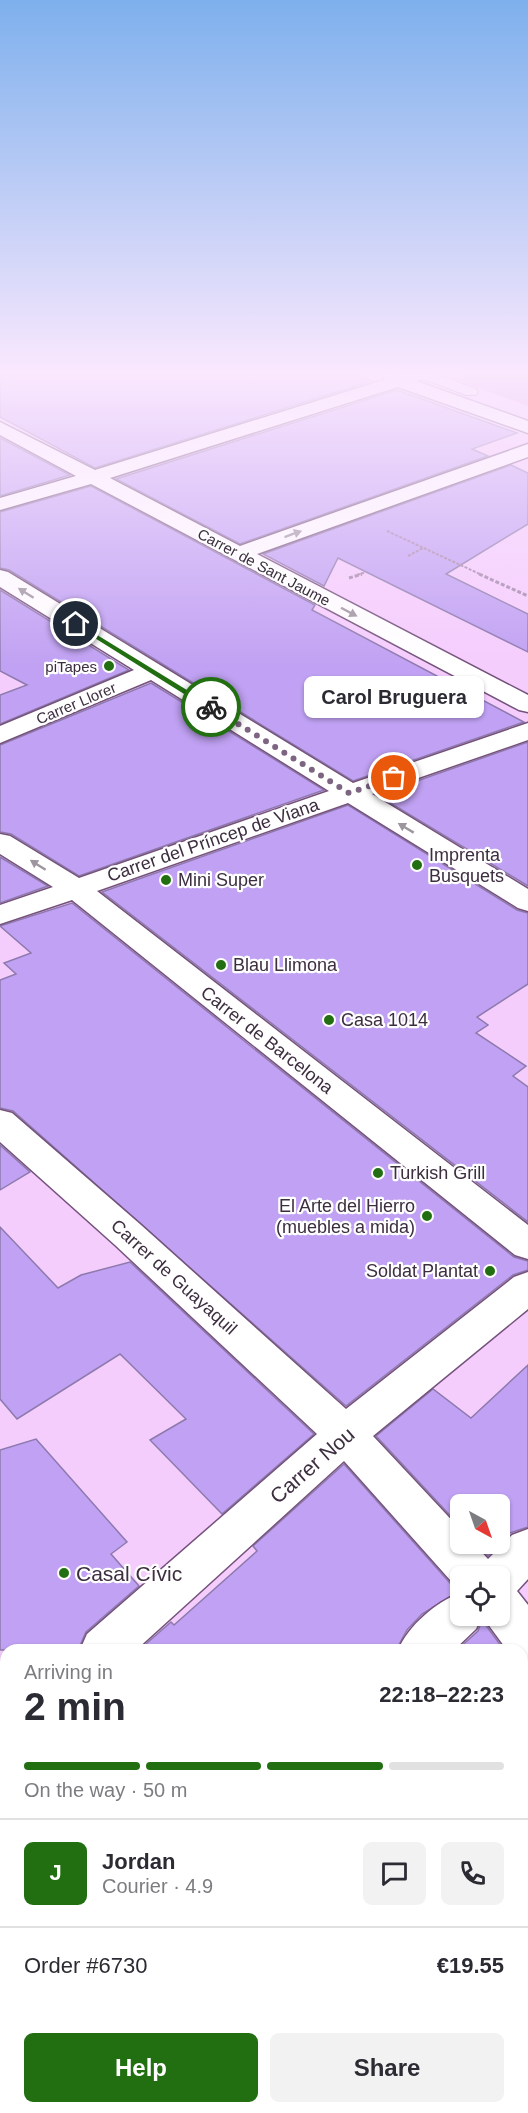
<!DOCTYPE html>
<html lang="en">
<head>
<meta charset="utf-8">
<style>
	:root { --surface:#fff; --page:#f2f2f3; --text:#2b2b33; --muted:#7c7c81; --line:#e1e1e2; --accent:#226f12 }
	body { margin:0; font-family:Helvetica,sans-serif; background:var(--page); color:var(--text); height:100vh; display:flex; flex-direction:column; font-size:22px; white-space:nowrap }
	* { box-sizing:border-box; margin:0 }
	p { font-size:20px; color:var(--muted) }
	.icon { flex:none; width:33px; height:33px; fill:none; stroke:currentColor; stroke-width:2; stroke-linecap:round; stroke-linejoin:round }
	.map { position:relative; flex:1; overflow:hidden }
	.details { position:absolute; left:0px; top:1644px; width:528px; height:470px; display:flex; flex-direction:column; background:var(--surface); border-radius:18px 18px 0 0; box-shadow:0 2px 4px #0004 }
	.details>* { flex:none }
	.needle { width:39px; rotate:140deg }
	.tools { position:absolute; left:450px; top:1494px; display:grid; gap:12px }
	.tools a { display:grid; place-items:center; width:60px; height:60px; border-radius:9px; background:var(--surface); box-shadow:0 2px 4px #0004; font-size:30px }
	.pin { position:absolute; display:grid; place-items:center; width:51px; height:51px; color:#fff; margin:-26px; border:3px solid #fff; border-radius:50%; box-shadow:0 2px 6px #0007 }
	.courier { position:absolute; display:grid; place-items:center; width:60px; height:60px; margin:-30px; border:4px solid #226f12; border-radius:50%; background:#fff; color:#222; box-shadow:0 2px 8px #0007 }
	.bubble { position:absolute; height:42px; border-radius:9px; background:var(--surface); box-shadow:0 2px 4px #0004; font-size:20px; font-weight:800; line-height:42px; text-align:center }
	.headline em { font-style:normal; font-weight:800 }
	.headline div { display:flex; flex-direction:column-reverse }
	.headline { display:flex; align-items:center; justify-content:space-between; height:102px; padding:0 24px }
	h1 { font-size:39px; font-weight:800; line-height:45px }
	.bar { display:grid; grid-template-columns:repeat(4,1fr); gap:9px 6px; align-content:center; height:72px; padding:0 24px }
	.bar i { height:8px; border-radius:4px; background:var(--line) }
	.bar .current { background:var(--accent) }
	.bar p { grid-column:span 4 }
	.line { display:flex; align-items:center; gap:15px; padding:0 24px; border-top:2px solid var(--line) }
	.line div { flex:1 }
	.round { display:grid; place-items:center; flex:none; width:63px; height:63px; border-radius:9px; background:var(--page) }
	.button { display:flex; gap:12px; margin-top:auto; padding:12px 24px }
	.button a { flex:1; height:69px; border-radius:9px; background:var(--accent); color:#fff; font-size:24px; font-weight:800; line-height:69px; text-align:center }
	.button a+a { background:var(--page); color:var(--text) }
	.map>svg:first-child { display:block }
	.green { fill:#cf98da }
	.building { fill:#c0a1f3; stroke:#8d7aad; stroke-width:1.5 }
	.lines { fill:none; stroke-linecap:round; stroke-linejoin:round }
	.lane-casing { stroke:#75527c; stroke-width:2 }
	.street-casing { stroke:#75527c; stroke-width:3 }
	.path-far1 { stroke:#a386a9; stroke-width:2; stroke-dasharray:3 1.5; stroke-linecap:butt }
	.path { stroke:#a386a9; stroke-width:3; stroke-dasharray:4 2; stroke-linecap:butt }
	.lane { fill:#fff; fill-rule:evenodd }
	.street { fill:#fff; fill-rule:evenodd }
	.oneway { fill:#9e969f }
	.route { fill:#226f12 }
	.done { stroke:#7d6582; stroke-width:6; stroke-dasharray:0 10.8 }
	.poi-dot { fill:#226f12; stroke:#fefefe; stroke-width:2 }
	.labels { text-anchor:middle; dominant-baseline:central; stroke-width:4.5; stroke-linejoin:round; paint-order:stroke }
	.far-street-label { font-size:15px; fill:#3c2d3f; stroke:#fefefe }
	.far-poi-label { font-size:15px; fill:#3c2d3f; stroke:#fefefe; text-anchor:end }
	.street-label { font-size:18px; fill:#3c2d3f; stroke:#fefefe }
	.poi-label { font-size:18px; fill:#3c2d3f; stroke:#fefefe; text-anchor:start }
	.near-street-label { font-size:21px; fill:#3c2d3f; stroke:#fefefe }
	.near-poi-label { font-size:21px; fill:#3c2d3f; stroke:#fefefe; text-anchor:start }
</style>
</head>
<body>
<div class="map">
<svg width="528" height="2113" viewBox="0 0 528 2113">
	<rect width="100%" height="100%" fill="#f5cdfd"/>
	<polygon class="green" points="478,370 521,370 528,372 528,406 453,378"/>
	<g class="building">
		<polygon points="0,370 338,370 372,381 95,468 0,417"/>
		<polygon points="397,390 517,433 472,449 488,456 240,544 116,479"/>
		<polygon points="0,438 70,475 0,496"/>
		<polygon points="511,465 528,473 528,524 446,574 528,614 528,652 338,558 324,586 263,554"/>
		<polygon points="91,486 315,605 312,610 524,722 353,781 9,570 0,568 0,512"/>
		<polygon points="0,590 129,670 0,724 0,695 27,685 0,671"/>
		<polygon points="151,683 324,790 79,876 11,834 0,832 0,745"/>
		<polygon points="528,742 528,886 377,795"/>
		<polygon points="348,805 517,910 528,913 528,984 477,1017 488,1025 476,1033 526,1066 513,1076 528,1087 528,1222 102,892"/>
		<polygon points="0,857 48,886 0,903"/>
		<polygon points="72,903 514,1257 528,1261 528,1270 513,1275 346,1406 13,1111 0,1108 0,980 16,974 4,963 31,953 0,926"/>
		<polygon points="0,1145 30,1172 0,1190"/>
		<polygon points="0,1227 58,1288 81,1275 130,1262 314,1434 222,1514 150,1440 186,1419 120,1354 17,1419 0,1399"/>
		<polygon points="528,1365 528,1527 510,1533 488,1556 477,1544 500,1544 500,1504 460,1504 460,1526 376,1436 433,1389 471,1418"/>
		<polygon points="36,1439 127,1542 111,1554 139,1586 86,1632 78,1650 0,1650 0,1450"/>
		<polygon points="344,1464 458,1592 422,1614 407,1630 396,1650 139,1650 171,1622 174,1625 257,1551 253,1546"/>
		<polygon points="482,1620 504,1650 457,1650 478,1631"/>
	</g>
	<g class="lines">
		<defs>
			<polygon id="lane" points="416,370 426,370 476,389 478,392 476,395 466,395 416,376 414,373"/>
			<g id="street">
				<polygon points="416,370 442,370 439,374 416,381 528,421 528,433 398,387 110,478 240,546 528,444 528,457 257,554 528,695 528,712 519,710 91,484 0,510 0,498 76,476 0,435 0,422 95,470 384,380 385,374 391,373 399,375"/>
				<polygon points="0,570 8,572 353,783 528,723 528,740 372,794 528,889 528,911 518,908 348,803 97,891 528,1225 528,1259 515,1255 72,900 0,924 0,905 53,887 0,854 0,834 10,836 79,878 329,791 151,680 0,743 0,726 134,670 0,587"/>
				<path d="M0,1110L12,1113L141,1225L346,1409L514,1277L528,1272V1309L373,1436L460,1529V1544H474L488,1559L512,1535L528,1529V1579L517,1591L528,1605V1663L522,1660V1650H507L482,1616L476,1629L454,1650H398C409,1625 435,1603 460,1593V1616H500V1576H460L459,1590L344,1461L136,1650H80L87,1634L317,1434L115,1245L0,1142Z"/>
				<polygon points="6,1713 6,1764 0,1766 0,1716"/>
				<polygon points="6,1987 6,2043 0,2045 0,1989"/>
			</g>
		</defs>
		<use href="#lane" class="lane-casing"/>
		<use href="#street" class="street-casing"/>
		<g class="path-far1">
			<polyline points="387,531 482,575"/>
			<polyline points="408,556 423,548"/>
			<polyline points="357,575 366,572"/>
		</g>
		<g class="path">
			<polyline points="479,574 528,596"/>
			<polyline points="349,578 362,574"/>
		</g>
		<use href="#lane" class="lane"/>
		<use href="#street" class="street"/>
	</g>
	<defs><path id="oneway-solid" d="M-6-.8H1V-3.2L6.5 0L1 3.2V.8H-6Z" transform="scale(1.5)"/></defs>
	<g class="oneway">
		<use href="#oneway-solid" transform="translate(293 534) rotate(-20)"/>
		<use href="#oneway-solid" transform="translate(26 593) rotate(-148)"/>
		<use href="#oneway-solid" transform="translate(349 612) rotate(28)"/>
		<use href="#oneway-solid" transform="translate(406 828) rotate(-149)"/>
		<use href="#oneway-solid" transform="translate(38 865) rotate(-148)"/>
	</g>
	<linearGradient id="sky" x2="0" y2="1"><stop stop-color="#7eb0ed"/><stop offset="0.56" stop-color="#fae8fe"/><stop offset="1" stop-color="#fae8fe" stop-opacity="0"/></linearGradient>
	<rect width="528" height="666" fill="url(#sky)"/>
	<polygon class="route" points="76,622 213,706 214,707 208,709 74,625"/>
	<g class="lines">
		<polyline class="done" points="211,707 349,793 394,778"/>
	</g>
	<g class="poi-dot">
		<circle cx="109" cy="666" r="6"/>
		<circle cx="417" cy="865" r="6"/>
		<circle cx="166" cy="880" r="6"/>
		<circle cx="221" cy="965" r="6"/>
		<circle cx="329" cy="1020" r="6"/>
		<circle cx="378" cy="1173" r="6"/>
		<circle cx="427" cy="1216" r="6"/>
		<circle cx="490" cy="1271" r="6"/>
		<circle cx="64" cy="1573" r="6"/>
	</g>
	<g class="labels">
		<g class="far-street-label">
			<text transform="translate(264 567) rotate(28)">Carrer de Sant Jaume</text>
			<text transform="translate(76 703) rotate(-23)">Carrer Llorer</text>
		</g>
		<g class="far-poi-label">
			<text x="97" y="666">piTapes</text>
		</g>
		<g class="street-label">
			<text transform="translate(213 840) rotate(-19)">Carrer del Príncep de Viana</text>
			<text transform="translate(267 1040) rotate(38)">Carrer de Barcelona</text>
			<text transform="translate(174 1277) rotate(42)">Carrer de Guayaquil</text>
		</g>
		<g class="poi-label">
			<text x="429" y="855">Imprenta<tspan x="429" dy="21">Busquets</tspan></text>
			<text x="178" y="880">Mini Super</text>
			<text x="233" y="965">Blau Llimona</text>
			<text x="341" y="1020">Casa 1014</text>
			<text x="390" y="1173">Turkish Grill</text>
			<text x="415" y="1206" text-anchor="end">El Arte del Hierro<tspan x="415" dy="21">(muebles a mida)</tspan></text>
			<text x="478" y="1271" text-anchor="end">Soldat Plantat</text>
		</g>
		<g class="near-street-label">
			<text transform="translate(312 1465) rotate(-41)">Carrer Nou</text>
		</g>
		<g class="near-poi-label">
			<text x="76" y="1573">Casal Cívic</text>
		</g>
	</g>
</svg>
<div class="tools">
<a><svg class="needle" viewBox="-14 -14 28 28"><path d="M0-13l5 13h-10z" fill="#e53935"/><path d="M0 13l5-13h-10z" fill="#7c7c81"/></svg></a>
<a><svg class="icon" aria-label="locate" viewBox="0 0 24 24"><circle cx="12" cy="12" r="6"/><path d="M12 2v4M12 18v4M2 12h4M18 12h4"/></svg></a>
</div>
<div class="pin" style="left:394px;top:778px;background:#ea580c"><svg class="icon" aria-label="bag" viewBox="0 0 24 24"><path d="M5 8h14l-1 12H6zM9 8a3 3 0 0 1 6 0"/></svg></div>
<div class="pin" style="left:76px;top:624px;background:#1f2937"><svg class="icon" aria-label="home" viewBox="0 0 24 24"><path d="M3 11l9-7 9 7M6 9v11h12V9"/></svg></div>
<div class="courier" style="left:211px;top:707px"><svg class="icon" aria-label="bike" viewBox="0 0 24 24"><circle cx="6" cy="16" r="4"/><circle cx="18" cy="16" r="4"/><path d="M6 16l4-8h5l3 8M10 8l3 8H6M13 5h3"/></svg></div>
<div class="bubble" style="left:304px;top:676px;width:180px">Carol Bruguera</div>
<section class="details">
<div class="headline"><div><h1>2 min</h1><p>Arriving in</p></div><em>22:18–22:23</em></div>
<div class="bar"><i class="current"></i><i class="current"></i><i class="current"></i><i></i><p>On the way · 50 m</p></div>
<div class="line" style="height:108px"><b class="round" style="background:var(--accent);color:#fff">J</b><div><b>Jordan</b><p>Courier · 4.9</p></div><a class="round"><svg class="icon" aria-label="chat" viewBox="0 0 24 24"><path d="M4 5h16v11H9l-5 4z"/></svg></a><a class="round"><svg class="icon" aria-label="phone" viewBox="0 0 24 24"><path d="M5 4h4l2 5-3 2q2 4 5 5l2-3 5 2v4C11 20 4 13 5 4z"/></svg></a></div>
<div class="line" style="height:78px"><div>Order #6730</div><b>€19.55</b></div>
<div class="button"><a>Help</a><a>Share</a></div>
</section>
</div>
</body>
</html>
